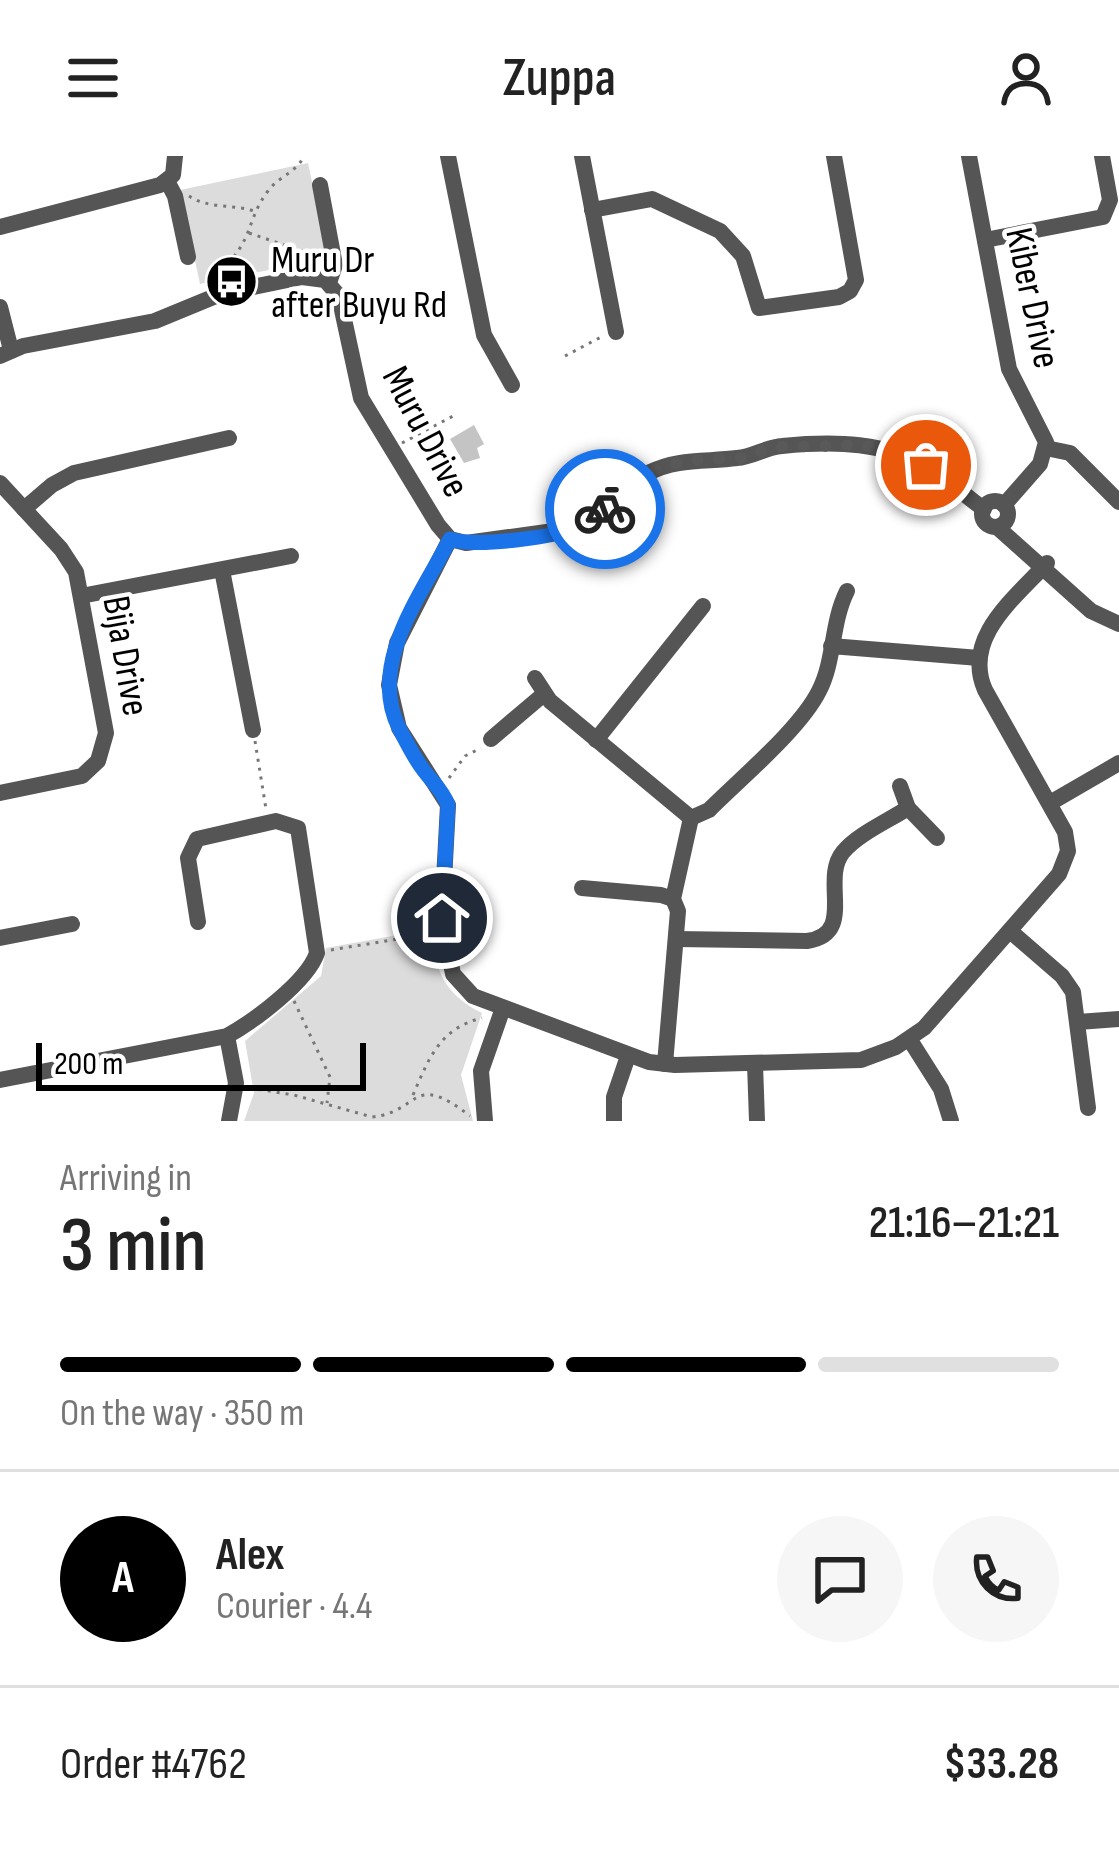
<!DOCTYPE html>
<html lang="en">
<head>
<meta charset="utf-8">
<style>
	:root { --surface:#fff; --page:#f6f6f6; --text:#222; --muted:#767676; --line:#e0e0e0; --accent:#000 }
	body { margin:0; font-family:"Sofia Sans Condensed",sans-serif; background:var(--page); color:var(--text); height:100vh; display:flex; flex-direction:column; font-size:45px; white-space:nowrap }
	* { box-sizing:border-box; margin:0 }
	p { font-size:39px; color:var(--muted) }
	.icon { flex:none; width:66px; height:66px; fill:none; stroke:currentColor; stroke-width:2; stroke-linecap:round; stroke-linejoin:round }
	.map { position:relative; height:965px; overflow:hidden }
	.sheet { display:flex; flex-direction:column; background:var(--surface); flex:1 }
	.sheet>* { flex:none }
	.scale { position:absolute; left:36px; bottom:30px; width:330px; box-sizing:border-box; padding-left:12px; border:6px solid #000; border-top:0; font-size:33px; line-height:42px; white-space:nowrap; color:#000; -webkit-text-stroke:9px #fff; paint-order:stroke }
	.pin { position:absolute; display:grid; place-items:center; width:102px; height:102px; color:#fff; margin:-51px; border:6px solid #fff; border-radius:50%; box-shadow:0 3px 12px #0007 }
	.courier { position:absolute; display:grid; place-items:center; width:120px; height:120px; margin:-60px; border:9px solid #1a73e8; border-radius:50%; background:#fff; color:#222; box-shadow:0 3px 15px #0007 }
	.headline em { font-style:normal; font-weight:600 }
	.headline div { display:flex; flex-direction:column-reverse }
	.headline { display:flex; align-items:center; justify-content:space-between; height:204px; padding:0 60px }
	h1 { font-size:78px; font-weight:600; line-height:90px }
	.bar { display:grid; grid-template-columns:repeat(4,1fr); gap:18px 12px; align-content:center; height:144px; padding:0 60px }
	.bar i { height:15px; border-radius:9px; background:var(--line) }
	.bar .active { background:var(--accent) }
	.bar p { grid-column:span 4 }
	.line { display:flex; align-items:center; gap:30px; padding:0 60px; border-top:3px solid var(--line) }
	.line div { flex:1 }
	.round { display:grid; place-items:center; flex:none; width:126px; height:126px; border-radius:63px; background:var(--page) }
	header { display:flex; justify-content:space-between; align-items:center; height:156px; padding:0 60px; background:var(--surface); font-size:54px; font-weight:600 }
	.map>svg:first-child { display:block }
	.green { fill:#dcdcdc }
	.building { fill:#c4c4c4 }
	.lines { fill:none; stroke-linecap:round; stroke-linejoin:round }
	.path { stroke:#777; stroke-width:3; stroke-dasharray:3 6; stroke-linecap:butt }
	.minor { stroke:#555; stroke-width:16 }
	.done { stroke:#595959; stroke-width:12; stroke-dasharray:0 21.6 }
	.route { stroke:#1a73e8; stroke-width:15 }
	.labels { text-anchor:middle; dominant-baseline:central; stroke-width:9; stroke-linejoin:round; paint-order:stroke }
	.poi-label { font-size:39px; fill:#000; stroke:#fff; text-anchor:start }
	.street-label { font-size:39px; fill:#000; stroke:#fff }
</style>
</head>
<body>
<header><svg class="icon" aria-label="menu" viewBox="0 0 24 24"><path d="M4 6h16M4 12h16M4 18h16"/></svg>Zuppa<svg class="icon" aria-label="person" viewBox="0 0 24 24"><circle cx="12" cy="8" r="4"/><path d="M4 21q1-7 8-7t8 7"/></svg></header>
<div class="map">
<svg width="1119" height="965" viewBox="0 0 1119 965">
	<rect width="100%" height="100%" fill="#fff"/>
	<g class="green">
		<polygon points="308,7 328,102 200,128 180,34"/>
		<path d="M431,773C435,815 444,838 482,857L461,919L473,965H244L254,937L245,885L321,820L326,792Z"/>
	</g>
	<polygon class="building" points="474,269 484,288 477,292 480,302 464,307 450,283"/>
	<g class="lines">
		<g class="path">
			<path d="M189,40C208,53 233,48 254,55"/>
			<polyline points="249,77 317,100"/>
			<path d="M223,123L222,113C254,84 246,64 268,35C279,20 296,17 304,0"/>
			<polyline points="565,200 603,180"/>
			<polyline points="402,287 457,258"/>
			<polyline points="255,585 266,653"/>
			<polyline points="449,622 465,600 481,592"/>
			<polyline points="331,794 404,782 434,785"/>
			<polyline points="294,845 330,921 327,947"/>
			<path d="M250,932L294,939L372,961C421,956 411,914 470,960"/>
			<path d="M413,939C429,902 440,872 482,862"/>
		</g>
		<g class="minor">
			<polyline points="448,0 484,179 512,229"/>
			<polyline points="582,0 616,176"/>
			<polyline points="969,0 1009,213 1046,286 1040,308 1004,349"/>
			<polyline points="167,25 175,40 188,101"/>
			<polyline points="320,29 335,109 329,127"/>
			<polyline points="592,54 652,43 720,75 743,100 759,152 839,141 850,135 856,124 834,0"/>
			<polyline points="0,71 160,29 173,19 175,0"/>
			<polyline points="985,84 1103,61 1110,44 1102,0"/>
			<polyline points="0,151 11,194"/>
			<path d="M0,200L23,190L155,165L223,137L302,121L325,124L339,140L361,242L438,369L450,383L466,387L575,372C604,361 620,331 648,317C677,302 706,306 737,302C753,301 766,291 782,290C833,285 887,285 933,314C951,325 966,341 984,353"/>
			<polyline points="1046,292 1070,297 1119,346"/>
			<polyline points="0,327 61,393 76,416 106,577 98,605 82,620 0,637"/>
			<circle cx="995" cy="358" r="13"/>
			<polyline points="24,353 52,329 74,317 229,282"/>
			<polyline points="997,371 1091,455 1119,468"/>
			<path d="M450,383L397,487L389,529L399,572L448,649L442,762L453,818L473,840L649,906L675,909L861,904L896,891L924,872L1059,718L1068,695L1065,676L985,534C962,482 1015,442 1047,407"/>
			<polyline points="222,414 253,574"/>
			<polyline points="81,440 291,400"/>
			<polyline points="831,490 979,502"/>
			<polyline points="535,522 550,545 691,662"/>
			<polyline points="491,583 544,538"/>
			<polyline points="596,584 703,450"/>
			<polyline points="900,630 908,652 937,682"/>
			<polyline points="1050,647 1119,607"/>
			<path d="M691,662L709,654C741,622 800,573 819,535C835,504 831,467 847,435"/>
			<polyline points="582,732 661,739 673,743"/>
			<polyline points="1010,775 1062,820 1073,836 1088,952"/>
			<polyline points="0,782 72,768"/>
			<path d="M676,783L807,785C857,778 820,724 843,696C858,678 888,665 908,652"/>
			<polyline points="1078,866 1119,863"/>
			<polyline points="227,880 236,927 229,965"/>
			<polyline points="910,884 941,933 951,965"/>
			<polyline points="665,908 678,755 673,743 691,662"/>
			<polyline points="755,908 757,965"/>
			<path d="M0,924L227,880C254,865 307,826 317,797L298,672L276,665L197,683L188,702L198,766"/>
			<polyline points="485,965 481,915 503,852"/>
			<polyline points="614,965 614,941 628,900"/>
		</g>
	</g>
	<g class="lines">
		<polyline class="done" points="605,353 627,331 659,312 688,304 742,302 776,291 864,289 926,309"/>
		<path class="route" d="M442,762L448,649C442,633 431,625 422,612C413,600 406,585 399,572C367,508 422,438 450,383C475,392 557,381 582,370C591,366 598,359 605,353"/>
	</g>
	<defs>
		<symbol id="bus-disc" viewBox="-11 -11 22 22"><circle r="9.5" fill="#000" stroke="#fff"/><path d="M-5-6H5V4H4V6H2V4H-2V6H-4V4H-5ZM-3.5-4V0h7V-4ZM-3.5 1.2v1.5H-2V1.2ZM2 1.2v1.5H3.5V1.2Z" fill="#fff"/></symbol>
	</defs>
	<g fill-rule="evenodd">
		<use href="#bus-disc" x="202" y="96" width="59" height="59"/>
	</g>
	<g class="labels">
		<g class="poi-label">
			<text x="271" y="104">Muru Dr<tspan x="271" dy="45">after Buyu Rd</tspan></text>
		</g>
		<g class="street-label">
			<text transform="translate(1032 142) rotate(78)">Kiber Drive</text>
			<text transform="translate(425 276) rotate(62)">Muru Drive</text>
			<text transform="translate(125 500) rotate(80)">Bija Drive</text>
		</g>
	</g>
</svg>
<div class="scale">200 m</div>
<div class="pin" style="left:926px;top:309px;background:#ea580c"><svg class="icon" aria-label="bag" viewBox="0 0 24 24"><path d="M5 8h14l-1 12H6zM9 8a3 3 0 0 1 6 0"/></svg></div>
<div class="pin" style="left:442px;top:762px;background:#1f2937"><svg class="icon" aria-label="home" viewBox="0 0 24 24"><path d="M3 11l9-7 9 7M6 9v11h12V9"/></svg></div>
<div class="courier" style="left:605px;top:353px"><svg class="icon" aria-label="bike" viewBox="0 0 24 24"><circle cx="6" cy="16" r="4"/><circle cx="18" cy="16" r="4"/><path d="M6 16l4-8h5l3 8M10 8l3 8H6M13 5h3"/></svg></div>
</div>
<section class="sheet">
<div class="headline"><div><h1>3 min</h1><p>Arriving in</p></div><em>21:16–21:21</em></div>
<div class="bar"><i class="active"></i><i class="active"></i><i class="active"></i><i></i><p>On the way · 350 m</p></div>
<div class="line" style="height:216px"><b class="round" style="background:var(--accent);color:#fff">A</b><div><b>Alex</b><p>Courier · 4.4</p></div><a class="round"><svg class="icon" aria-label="chat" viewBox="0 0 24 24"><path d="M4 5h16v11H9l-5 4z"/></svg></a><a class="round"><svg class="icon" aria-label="phone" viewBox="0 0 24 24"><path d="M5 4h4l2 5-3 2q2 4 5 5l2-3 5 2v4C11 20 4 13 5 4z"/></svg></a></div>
<div class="line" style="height:156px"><div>Order #4762</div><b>$33.28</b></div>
</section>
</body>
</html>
